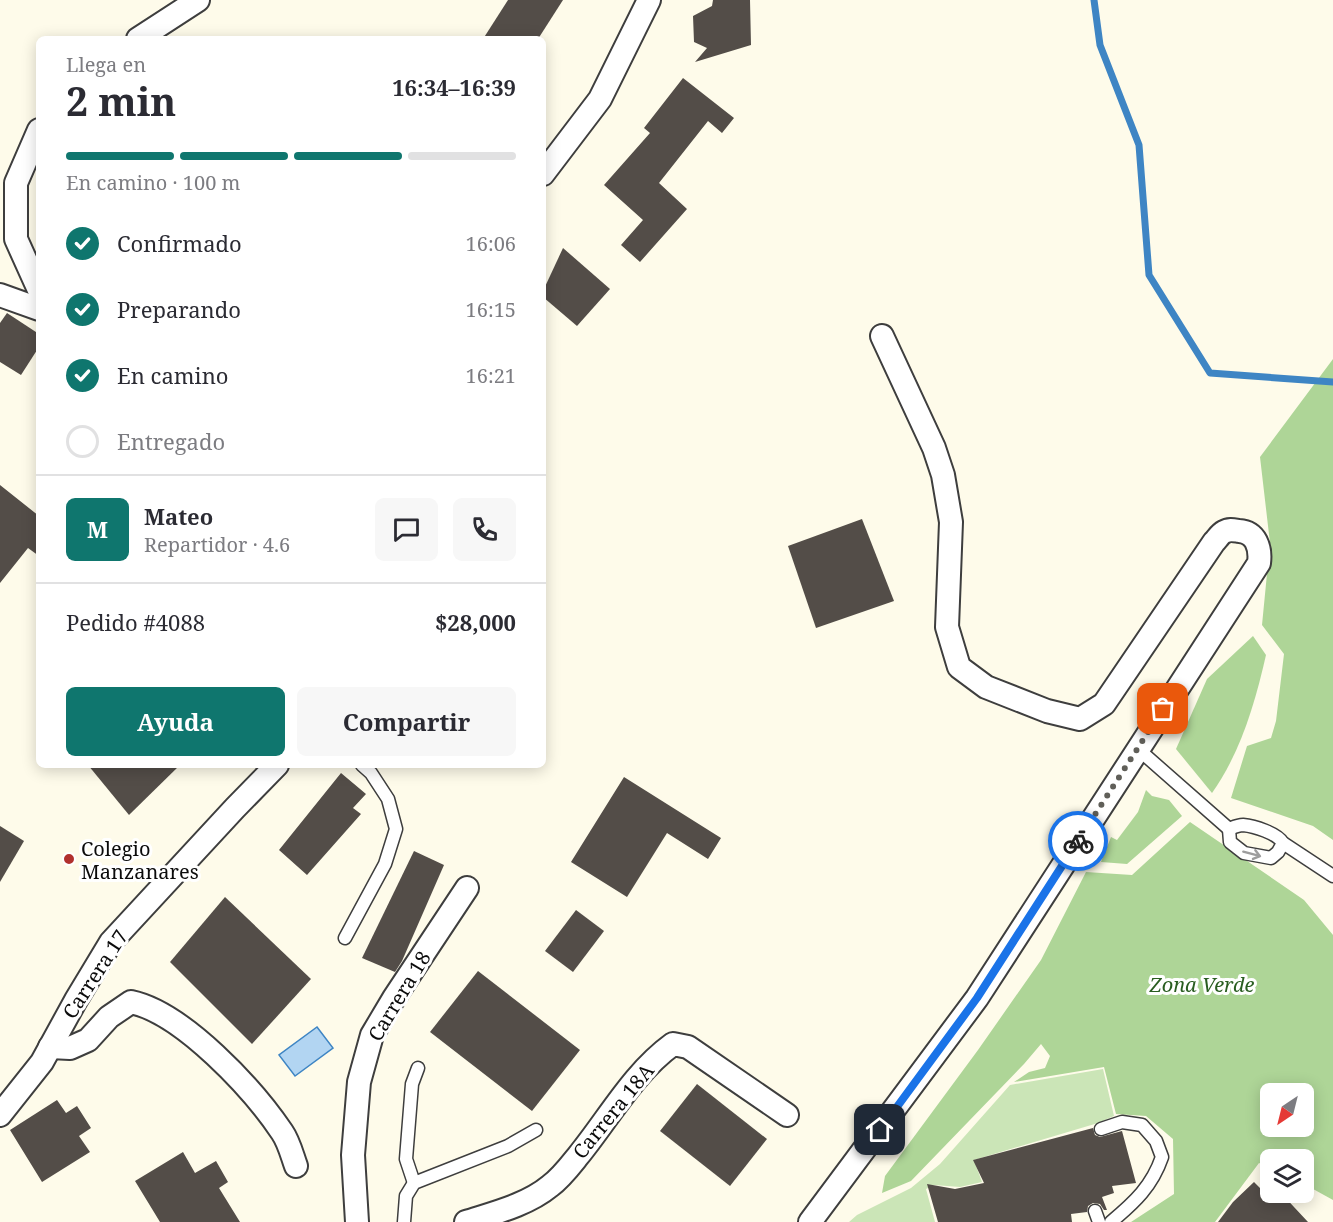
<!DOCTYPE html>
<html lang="es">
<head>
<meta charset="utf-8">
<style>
	:root { --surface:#fff; --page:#f7f7f7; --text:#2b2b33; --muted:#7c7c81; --line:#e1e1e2; --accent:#0f766e }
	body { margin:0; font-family:"Noto Serif",serif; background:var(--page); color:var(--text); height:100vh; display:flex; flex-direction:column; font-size:22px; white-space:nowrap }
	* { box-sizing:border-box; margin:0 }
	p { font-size:20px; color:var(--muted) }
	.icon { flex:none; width:33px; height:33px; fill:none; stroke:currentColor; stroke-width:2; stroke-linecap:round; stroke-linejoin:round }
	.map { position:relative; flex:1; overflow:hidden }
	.drawer { position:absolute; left:36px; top:36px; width:510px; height:732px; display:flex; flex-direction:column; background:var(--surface); border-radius:9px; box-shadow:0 3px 15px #0003 }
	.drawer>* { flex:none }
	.needle { width:39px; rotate:215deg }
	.fabs { position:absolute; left:1260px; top:1083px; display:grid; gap:12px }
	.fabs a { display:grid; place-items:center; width:54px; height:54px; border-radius:9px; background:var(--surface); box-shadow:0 3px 15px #0003; font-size:30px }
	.pin { position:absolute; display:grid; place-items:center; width:51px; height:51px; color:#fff; margin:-26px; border-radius:12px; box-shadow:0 3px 9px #0006 }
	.courier { position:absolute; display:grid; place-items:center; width:60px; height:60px; margin:-30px; border:4px solid #1a73e8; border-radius:50%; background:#fff; color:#222; box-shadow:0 2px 8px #0007 }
	.headline em { font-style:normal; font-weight:700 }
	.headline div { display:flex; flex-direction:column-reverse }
	.headline { display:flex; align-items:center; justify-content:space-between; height:102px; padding:0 30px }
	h1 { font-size:39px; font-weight:700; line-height:45px }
	.bar { display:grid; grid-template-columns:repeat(4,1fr); gap:9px 6px; align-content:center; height:72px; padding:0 30px }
	.bar i { height:8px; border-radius:4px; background:var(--line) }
	.bar .selected { background:var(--accent) }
	.bar p { grid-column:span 4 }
	.line { display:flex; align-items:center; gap:15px; padding:0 30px; border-top:2px solid var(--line) }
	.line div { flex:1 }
	.round { display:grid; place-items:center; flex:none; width:63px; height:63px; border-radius:9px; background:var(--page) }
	ol { padding:0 30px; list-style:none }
	li { display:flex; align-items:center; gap:18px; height:66px }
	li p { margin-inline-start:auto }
	li .icon { padding:6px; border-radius:50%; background:var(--accent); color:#fff; stroke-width:4 }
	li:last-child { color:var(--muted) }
	li i { width:33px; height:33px; border:3px solid var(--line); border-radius:50% }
	.cta { display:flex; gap:12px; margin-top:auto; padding:12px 30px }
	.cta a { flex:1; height:69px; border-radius:9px; background:var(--accent); color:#fff; font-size:24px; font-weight:700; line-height:69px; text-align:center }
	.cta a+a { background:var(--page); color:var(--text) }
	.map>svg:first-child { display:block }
	.green { fill:#cbe5b7 }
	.forest { fill:#aed597; fill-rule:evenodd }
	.water { fill:#b2d5f2; stroke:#3e85c4; stroke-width:1.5 }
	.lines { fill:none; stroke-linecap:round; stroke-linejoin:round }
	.stream { stroke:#3e85c4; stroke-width:7 }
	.building { fill:#534d48 }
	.lane-casing { stroke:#3e3e3e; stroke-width:15 }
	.street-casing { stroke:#3e3e3e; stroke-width:26 }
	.lane { stroke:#fff; stroke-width:12 }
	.street { stroke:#fff; stroke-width:22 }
	.oneway { stroke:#9d9d9d }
	.done { stroke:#605f59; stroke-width:6; stroke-dasharray:0 10.8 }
	.route { stroke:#1a73e8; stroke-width:8 }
	.poi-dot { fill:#b1302d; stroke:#fff; stroke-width:2 }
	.labels { text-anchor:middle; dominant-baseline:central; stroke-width:6; stroke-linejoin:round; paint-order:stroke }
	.poi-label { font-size:20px; fill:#0b0b0b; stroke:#fff; text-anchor:start }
	.street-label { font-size:20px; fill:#0b0b0b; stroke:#fff }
	.park-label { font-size:20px; font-style:italic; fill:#295d20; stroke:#fff }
</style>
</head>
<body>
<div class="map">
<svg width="1333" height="1222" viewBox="0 0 1333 1222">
	<rect width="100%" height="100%" fill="#fefbea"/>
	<polygon class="green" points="1103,1069 1114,1116 1098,1123 974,1160 982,1182 960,1187 934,1185 926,1189 935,1222 849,1222 857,1215 911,1188 940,1164 1010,1085"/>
	<g class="forest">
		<polygon points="1333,359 1333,840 1313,826 1231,798 1247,746 1271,738 1276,721 1284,654 1262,625 1270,543 1260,457"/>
		<path d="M1253,636L1266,655C1255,703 1241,752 1212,793L1176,749L1207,679Z"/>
		<polygon points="1146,790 1152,796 1169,800 1182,816 1127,864 1101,862 1111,837 1117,840 1138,812"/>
		<path d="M1190,822L1304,900L1333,935V1200L1304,1184V1160H1270V1168L1259,1163L1215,1222H1131L1174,1194L1173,1139L1146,1116L1116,1114L1104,1067L1014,1082L1029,1072L1045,1068L1050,1056L1041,1044L1024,1064L911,1181L882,1193L885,1176L978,1050L1041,960L1086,872L1132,875ZM1270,1094H1304V1126H1270Z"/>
	</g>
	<polygon class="water" points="317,1027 333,1048 295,1076 279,1055"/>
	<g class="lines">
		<polyline class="stream" points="1094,0 1100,45 1139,145 1149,275 1210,373 1333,382"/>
	</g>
	<g class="building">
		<polygon points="508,0 563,0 538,39 483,39"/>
		<polygon points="713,0 750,0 751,45 695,62 707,48 694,42 693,16 712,6"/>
		<polygon points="683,78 734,118 722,133 708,121 659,183 687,209 640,262 621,245 643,220 604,185 650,133 644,128"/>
		<polygon points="563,248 610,289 577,326 543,297 543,291"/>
		<polygon points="7,313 39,334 39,347 21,375 0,362 0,323"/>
		<polygon points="0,485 39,516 39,556 28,548 0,583"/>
		<polygon points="862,519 894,601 816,628 788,546"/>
		<polygon points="88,765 180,765 129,815"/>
		<polygon points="341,773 366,794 353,808 361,814 307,875 279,850"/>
		<polygon points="624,777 721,838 708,859 667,833 627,897 571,862"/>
		<polygon points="0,826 24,841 0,882"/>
		<polygon points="414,851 444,865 402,961 395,972 362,958"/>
		<polygon points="225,897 311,979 252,1044 170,962"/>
		<polygon points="576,910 604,931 573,972 545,951"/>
		<polygon points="478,971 580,1050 532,1111 430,1032"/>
		<polygon points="697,1084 767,1139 730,1186 660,1131"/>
		<polygon points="57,1100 66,1113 77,1106 91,1128 79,1136 90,1152 42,1182 10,1130"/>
		<polygon points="1093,1128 1095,1135 1100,1137 1122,1131 1136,1183 1112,1186 1114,1193 1102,1197 1107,1210 1104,1210 1100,1204 1093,1203 1088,1206 1087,1212 1071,1214 1072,1222 938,1222 927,1184 955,1189 984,1183 973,1160"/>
		<polygon points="183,1152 195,1173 216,1161 228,1182 219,1188 240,1222 160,1222 135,1181"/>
		<polygon points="1254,1182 1264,1192 1280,1192 1308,1222 1218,1222 1233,1202"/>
	</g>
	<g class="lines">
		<defs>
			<g id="lane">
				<polyline points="1138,749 1229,829"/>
				<path d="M1229,829C1234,827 1238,825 1243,825C1254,826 1277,833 1283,843L1333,876"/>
				<polyline points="1229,829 1230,842 1244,853 1271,858 1278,852 1283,843"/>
				<polyline points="345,938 385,864 396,829 388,799 371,773 362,765"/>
				<path d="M1101,1129L1122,1122L1142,1125L1156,1141L1162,1157C1152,1186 1135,1202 1111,1222"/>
				<polyline points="414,1183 406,1159 412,1084 418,1068"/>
				<polyline points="1095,1211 1099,1222"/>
				<polyline points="404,1222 406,1196 414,1183 508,1146 536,1130"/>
			</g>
			<g id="street">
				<polyline points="138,39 198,0"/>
				<polyline points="39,130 16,183 16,239 39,290"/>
				<polyline points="543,174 600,99 649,0"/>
				<polyline points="0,295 39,309"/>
				<path d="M50,1047L70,1048L88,1040L109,1017L131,1002C183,1013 253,1089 282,1132C289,1142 292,1155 296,1166"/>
				<polyline points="0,1115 42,1062 76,1000 111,942 235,808 277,765"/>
				<polyline points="357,1222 353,1155 359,1082 372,1035 394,998 467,888"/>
				<path d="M466,1222C494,1213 527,1205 550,1186C561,1178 570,1166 578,1156C609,1118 633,1073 673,1044L688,1047L787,1115"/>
				<path d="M810,1222L977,998L1259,563C1261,548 1256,532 1239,531C1233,530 1229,529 1224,532C1220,534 1217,539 1214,542L1104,704L1080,719L1047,711L986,687L959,667L947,627L951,522L943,475L934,448L882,336"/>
			</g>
		</defs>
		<use href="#lane" class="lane-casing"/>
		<use href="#street" class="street-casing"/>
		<use href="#lane" class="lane"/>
		<use href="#street" class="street"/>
	</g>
	<defs><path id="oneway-shaft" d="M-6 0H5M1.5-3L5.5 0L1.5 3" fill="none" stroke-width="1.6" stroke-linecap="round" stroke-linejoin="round" transform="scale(1.5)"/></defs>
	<use class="oneway" href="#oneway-shaft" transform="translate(1252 854) rotate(15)"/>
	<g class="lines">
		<polyline class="done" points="1078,841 1163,709"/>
		<polyline class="route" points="880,1130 977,998 1078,841"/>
	</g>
	<circle class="poi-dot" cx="69" cy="859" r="6"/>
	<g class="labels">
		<g class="poi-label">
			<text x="81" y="848">Colegio<tspan x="81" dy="23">Manzanares</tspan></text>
		</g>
		<g class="street-label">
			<text transform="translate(95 974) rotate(-57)">Carrera 17</text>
			<text transform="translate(399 996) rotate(-59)">Carrera 18</text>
			<text transform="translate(613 1111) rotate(-51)">Carrera 18A</text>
		</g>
		<g class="park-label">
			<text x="1202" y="984">Zona Verde</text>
		</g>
	</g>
</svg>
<div class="fabs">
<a><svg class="needle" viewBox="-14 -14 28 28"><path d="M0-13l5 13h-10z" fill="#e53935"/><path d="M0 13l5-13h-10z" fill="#7c7c81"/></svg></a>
<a><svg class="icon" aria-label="layers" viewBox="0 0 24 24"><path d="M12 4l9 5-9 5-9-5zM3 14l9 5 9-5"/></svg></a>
</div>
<div class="pin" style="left:1163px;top:709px;background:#ea580c"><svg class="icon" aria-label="bag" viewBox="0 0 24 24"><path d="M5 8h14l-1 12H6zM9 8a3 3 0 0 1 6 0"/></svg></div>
<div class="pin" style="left:880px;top:1130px;background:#1f2937"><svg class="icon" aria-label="home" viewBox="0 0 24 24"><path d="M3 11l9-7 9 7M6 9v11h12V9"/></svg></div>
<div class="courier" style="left:1078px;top:841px"><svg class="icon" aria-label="bike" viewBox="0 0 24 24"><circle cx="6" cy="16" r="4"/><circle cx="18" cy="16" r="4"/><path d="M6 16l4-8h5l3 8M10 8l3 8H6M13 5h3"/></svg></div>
<section class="drawer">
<div class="headline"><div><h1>2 min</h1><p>Llega en</p></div><em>16:34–16:39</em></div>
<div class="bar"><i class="selected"></i><i class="selected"></i><i class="selected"></i><i></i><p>En camino · 100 m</p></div>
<ol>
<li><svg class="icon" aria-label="check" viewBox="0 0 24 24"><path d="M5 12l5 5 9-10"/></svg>Confirmado<p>16:06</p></li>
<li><svg class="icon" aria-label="check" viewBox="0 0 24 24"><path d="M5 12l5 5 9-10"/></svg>Preparando<p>16:15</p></li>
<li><svg class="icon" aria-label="check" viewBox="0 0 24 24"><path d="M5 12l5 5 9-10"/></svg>En camino<p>16:21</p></li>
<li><i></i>Entregado</li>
</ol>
<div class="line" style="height:108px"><b class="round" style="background:var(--accent);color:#fff">M</b><div><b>Mateo</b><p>Repartidor · 4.6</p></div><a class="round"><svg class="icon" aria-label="chat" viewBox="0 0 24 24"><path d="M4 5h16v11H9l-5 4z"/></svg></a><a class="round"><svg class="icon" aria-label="phone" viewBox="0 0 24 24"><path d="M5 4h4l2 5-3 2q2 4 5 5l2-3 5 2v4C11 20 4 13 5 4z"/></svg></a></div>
<div class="line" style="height:78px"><div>Pedido #4088</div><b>$28,000</b></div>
<div class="cta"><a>Ayuda</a><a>Compartir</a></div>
</section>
</div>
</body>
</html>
